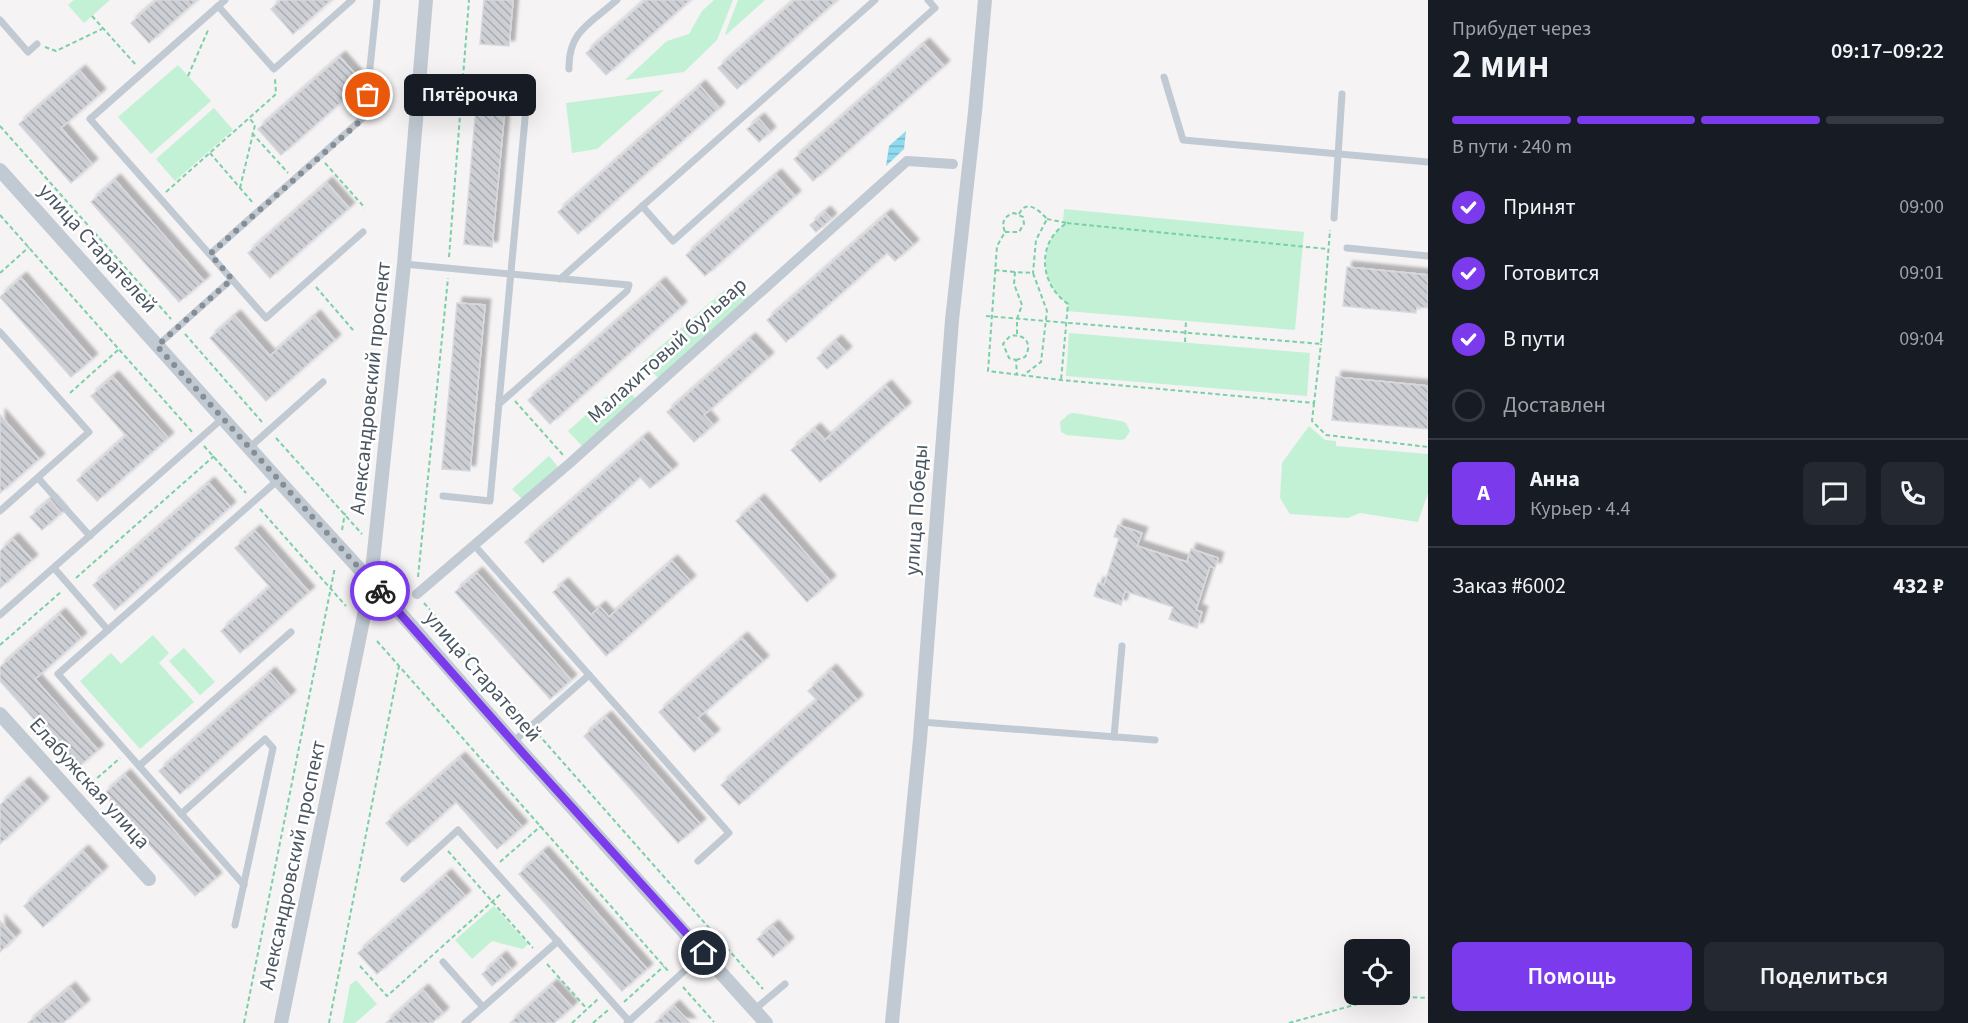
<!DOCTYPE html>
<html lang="ru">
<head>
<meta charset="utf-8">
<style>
	:root { --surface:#171b24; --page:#242831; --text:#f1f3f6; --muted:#9ea1a6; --line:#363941; --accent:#7c3aed }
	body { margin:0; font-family:"Source Sans 3",sans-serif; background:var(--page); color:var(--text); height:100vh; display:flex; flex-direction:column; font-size:22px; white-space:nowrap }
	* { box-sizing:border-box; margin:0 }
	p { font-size:20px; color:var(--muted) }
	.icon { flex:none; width:33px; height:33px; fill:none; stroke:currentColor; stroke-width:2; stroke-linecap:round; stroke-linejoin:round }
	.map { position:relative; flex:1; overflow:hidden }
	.panel { display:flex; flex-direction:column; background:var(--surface); width:540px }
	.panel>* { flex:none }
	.controls { position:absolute; left:1344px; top:939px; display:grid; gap:12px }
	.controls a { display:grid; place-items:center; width:66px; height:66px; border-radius:9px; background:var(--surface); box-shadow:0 6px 24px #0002; font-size:30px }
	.pin { position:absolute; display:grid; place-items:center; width:51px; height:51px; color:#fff; margin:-26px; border:3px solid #fff; border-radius:50%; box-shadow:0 2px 6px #0007 }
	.courier { position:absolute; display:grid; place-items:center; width:60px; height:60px; margin:-30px; border:4px solid #7c3aed; border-radius:50%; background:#fff; color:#222; box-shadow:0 2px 8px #0007 }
	.bubble { position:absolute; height:42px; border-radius:9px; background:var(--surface); box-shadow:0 6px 24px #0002; font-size:20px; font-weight:600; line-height:42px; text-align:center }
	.overview em { font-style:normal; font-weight:600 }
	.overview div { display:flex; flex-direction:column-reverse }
	.overview { display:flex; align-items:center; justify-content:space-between; height:102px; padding:0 24px }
	h1 { font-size:39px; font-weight:600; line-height:45px }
	.bar { display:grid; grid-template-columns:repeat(4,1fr); gap:9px 6px; align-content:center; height:72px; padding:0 24px }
	.bar i { height:8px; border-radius:4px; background:var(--line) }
	.bar .on { background:var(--accent) }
	.bar p { grid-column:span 4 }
	.line { display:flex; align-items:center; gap:15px; padding:0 24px; border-top:2px solid var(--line) }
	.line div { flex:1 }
	.round { display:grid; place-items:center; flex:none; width:63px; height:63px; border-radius:9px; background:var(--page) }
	ol { padding:0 24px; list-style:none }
	li { display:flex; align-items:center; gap:18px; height:66px }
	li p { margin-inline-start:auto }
	li .icon { padding:6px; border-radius:50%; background:var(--accent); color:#fff; stroke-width:4 }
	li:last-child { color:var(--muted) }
	li i { width:33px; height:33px; border:3px solid var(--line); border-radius:50% }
	.action { display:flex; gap:12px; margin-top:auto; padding:12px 24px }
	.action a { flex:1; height:69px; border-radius:9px; background:var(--accent); color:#fff; font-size:24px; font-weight:600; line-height:69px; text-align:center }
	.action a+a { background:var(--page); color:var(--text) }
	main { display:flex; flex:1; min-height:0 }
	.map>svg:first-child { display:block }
	.park { fill:#c3f1d5 }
	.water { fill:url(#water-rules) }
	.building { fill:url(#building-back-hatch); stroke:#d7d9de; stroke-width:1.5; filter:url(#shadow) }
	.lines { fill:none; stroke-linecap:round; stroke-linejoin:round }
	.path { stroke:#7ad0a6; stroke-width:2; stroke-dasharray:4.5 3; stroke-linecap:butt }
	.service { stroke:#c1cad2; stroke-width:7 }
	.pedestrian { stroke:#c1cad2; stroke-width:10 }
	.minor { stroke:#c1cad2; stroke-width:14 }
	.done { stroke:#868d94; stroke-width:6; stroke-dasharray:0 10.8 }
	.route { stroke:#7c3aed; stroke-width:8 }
	.labels { text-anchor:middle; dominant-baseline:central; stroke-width:5; stroke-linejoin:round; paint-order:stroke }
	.street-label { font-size:21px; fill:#4a5661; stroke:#fff }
</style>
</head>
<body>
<main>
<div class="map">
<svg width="1428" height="1023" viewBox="0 0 1428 1023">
	<defs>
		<pattern id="water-rules" width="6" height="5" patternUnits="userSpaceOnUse" patternTransform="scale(1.5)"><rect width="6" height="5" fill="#90daee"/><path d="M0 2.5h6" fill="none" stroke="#78b4c4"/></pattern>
		<pattern id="building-back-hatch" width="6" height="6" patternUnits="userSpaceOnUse" patternTransform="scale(1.5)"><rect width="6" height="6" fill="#cdcfd5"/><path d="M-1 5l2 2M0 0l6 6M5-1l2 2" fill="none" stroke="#a8abb0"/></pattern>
		<filter id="shadow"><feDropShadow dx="5.5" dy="-5.5" stdDeviation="1.5" flood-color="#0004"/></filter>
	</defs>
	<rect width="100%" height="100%" fill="#f5f3f3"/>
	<g class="park">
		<polygon points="74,0 110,0 84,23 68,5"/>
		<polygon points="714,0 733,0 717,40 684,72 625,80 667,41 689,34 702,11"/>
		<polygon points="738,0 765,0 726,35 725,34"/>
		<polygon points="178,65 211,101 151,154 118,117"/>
		<polygon points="664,90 597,149 572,153 566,103"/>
		<polygon points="214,108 233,130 175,181 156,159"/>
		<path d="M1064,209L1304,232L1295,330L1066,311L1068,304C1039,284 1037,244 1066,223L1063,222Z"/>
		<polygon points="729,286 742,287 751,298 659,379 643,362"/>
		<polygon points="1069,333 1310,353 1307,396 1066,376"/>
		<polygon points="622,383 636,399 582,446 568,431"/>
		<polygon points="1074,413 1121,421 1126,423 1130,431 1125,439 1120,440 1067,435 1061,432 1060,422 1069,414"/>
		<polygon points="1309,426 1325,440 1336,441 1336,446 1428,454 1428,493 1418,522 1360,513 1348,518 1290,514 1280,498 1282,463"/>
		<polygon points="549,456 559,468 523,500 512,489"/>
		<polygon points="153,635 169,653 159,663 194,702 140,749 80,681 111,653 121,664"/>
		<polygon points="184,648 215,682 200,695 169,661"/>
		<polygon points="494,906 528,944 523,949 492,941 472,959 455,940"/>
		<polygon points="356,980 377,1004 355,1023 343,1023 350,985"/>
	</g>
	<polygon class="water" points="906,131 904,149 886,166 889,146"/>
	<g class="building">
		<polygon points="157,0 197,0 149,43 131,23"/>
		<polygon points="281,0 331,0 293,34 271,9"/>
		<polygon points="484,0 513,0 509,46 480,44"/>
		<polygon points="646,0 690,0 606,75 586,53"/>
		<polygon points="795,0 837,0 737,89 718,68"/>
		<polygon points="924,44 944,66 813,181 794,159"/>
		<polygon points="340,57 363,83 281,155 258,129"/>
		<polygon points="80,71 100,94 61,128 92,164 71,183 19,124"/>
		<polygon points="478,84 507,86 492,247 464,244"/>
		<polygon points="700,86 719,108 578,234 558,212"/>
		<polygon points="759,119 770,132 759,142 747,129"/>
		<polygon points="776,175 795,196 705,276 686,255"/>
		<polygon points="115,180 204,281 179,302 91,202"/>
		<polygon points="327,183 349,208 270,278 248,253"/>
		<polygon points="825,212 831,219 816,232 810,225"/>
		<polygon points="886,215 913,245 895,261 887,253 786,342 767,320"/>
		<polygon points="1347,267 1428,275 1428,308 1417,307 1416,313 1343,306"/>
		<polygon points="21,278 92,359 71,377 0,297"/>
		<polygon points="660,283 681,307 550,424 528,400"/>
		<polygon points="457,303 485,305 470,471 442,469"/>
		<polygon points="235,316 270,356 315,316 335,340 266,401 210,338"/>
		<polygon points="750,339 768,358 704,415 713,425 694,442 667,412"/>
		<polygon points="836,341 846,352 827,369 817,358"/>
		<polygon points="113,377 168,438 97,501 77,480 126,436 91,396"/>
		<polygon points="1336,377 1428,386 1428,429 1332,420"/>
		<polygon points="886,386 905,408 820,482 791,450 815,429 825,440"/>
		<polygon points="0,415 39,459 0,493"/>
		<polygon points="643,438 672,470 650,488 640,477 543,563 525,542"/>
		<polygon points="209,483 230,507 115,610 93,585"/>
		<polygon points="50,500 61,513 42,530 30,517"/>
		<polygon points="759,500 830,581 807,602 736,521"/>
		<polygon points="1118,525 1142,533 1137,546 1187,562 1191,549 1218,558 1215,568 1210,566 1196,610 1202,612 1197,628 1169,619 1173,607 1125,591 1121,605 1094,596 1098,583 1104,585 1119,538 1114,537"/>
		<polygon points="255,531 309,592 240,653 221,631 270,587 235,548"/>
		<polygon points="13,539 32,560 0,588 0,551"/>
		<polygon points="672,561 690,581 606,656 553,592 563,584 591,615 600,607 609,617"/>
		<polygon points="477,573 571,680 550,699 455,592"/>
		<polygon points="60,614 81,638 35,679 98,750 77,768 0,681 0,667"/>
		<polygon points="742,638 763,661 698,718 714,735 694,752 659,712"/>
		<polygon points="831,670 857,700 739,805 721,785 817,700 808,691"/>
		<polygon points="270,673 290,696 180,794 159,771"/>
		<polygon points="606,717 700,824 678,843 584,736"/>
		<polygon points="460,758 522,827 497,849 456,802 407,846 386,823"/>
		<polygon points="125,775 216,878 195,896 104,794"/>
		<polygon points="24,783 43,803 0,844 0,805"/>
		<polygon points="83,851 102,872 43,927 24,906"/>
		<polygon points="543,852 647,969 622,991 519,874"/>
		<polygon points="446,875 465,896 377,974 358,953"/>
		<polygon points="0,921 15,937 0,952"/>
		<polygon points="773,926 788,943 773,957 757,939"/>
		<polygon points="501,957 511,969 492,986 482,974"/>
		<polygon points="552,985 572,1007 554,1023 510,1023"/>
		<polygon points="70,988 84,1005 63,1023 28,1023"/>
		<polygon points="423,990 443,1013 432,1023 386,1023"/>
		<polygon points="674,1006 690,1023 655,1023"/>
	</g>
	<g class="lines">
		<g class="path">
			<polyline points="92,16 136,65"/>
			<polyline points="45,47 56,51 102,29"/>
			<polyline points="188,76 209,28"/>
			<polyline points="0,126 171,319"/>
			<polyline points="252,133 288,173"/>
			<polyline points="210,153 253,203"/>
			<polyline points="325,163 365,208"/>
			<polyline points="240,188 255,125 250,119"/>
			<polyline points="166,192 276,94 275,79"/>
			<path d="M1019,214C1026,199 1038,209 1047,219L1036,240L1033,273"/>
			<polyline points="0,215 193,433"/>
			<path d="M1047,219L1067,223C1036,242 1039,284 1068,304L1061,380"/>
			<polyline points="1067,223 1327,249"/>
			<path d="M1005,232H1019L1024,224L1023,217L1014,213C1004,216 1001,222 1005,232L997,246L988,371L1061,380L1314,403L1321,344"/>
			<polyline points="449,257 469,0"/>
			<polyline points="995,270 1015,272"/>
			<polyline points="0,273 29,247"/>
			<polyline points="316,287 353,330"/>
			<polyline points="986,316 1321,344 1330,230"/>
			<polyline points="185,334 262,422"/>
			<polyline points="1017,334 1017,319 1022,305 1014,284 1015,272 1033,273 1047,311 1041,362 1025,374"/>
			<polyline points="1185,342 1186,320"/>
			<path d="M1016,360L1025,357C1033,344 1025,333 1010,336L1003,344L1009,358L1016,360L1017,375"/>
			<polyline points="70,393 119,349"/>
			<polyline points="515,401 563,455"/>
			<polyline points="1314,403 1312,421 1326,435 1428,447"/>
			<polyline points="276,438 362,534"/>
			<polyline points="204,446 246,493"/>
			<polyline points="260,509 346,606"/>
			<polyline points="342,530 345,513"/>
			<polyline points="386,561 408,585"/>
			<polyline points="418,577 448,278"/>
			<polyline points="76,578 214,456"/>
			<polyline points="424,603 525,719"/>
			<polyline points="377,641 669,972"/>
			<polyline points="0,645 61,592"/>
			<polyline points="538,734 763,989"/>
			<polyline points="86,788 120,758"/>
			<polyline points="448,851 533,948"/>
			<polyline points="500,862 541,826"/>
			<polyline points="547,964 587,1009"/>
			<polyline points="360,966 387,996 502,893"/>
			<polyline points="683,987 714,1022"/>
			<polyline points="624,1002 664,966"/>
			<polyline points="244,1023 335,567"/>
			<polyline points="329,1023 399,666"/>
			<polyline points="572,1023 598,999"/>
			<polyline points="593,1023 608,1010"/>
			<polyline points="1289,1023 1387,996 1428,998"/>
		</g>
		<g class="service">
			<polyline points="225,0 90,119 266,318 363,232"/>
			<polyline points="218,6 274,69 352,0"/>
			<polyline points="0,20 28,52 37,44"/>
			<path d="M569,69C568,31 591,23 617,0"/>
			<polyline points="1164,77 1183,140 1428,162"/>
			<polyline points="642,206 673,241 935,8 928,0"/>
			<polyline points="1334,218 1342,94"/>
			<polyline points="1347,248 1428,256"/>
			<polyline points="210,254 365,116 377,0"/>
			<polyline points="404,264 629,285 627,291 499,404"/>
			<polyline points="560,279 875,0"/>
			<polyline points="0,332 89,432 0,511"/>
			<polyline points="157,346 232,279"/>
			<polyline points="249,448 323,382"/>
			<polyline points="38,478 90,536"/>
			<polyline points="443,496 490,501 527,97"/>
			<polyline points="475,546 729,833 698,861"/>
			<polyline points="54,568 108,630"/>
			<polyline points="0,615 223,418"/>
			<polyline points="921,722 1155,740"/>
			<polyline points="1114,737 1122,646"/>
			<polyline points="513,742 589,675"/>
			<polyline points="139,766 291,632"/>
			<polyline points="181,814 265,739 273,748 235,925"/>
			<polyline points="404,879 458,830 629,1021"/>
			<polyline points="244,885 58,674 278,480"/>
			<polyline points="443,962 483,1007"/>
			<polyline points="754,1010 785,984"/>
			<polyline points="465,1023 558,941"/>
			<polyline points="627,1023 704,953"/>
		</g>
		<polyline class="pedestrian" points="417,594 570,463 907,161 953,164"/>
		<g class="minor">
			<polyline points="0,170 278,480 409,623 513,742 766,1023"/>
			<polyline points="0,714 149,879"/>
			<polyline points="281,1023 371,581 404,264 426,0"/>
			<polyline points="892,1023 920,739 952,320 975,112 985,0"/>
		</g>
	</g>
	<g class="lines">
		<polyline class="done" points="368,95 366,116 210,254 232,279 157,346 380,591"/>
		<polyline class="route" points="380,591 522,752 704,953"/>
	</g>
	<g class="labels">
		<g class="street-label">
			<text transform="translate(98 248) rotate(48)">улица Старателей</text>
			<text transform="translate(667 350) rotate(-42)">Малахитовый бульвар</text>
			<text transform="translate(370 388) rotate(-84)">Александровский проспект</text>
			<text transform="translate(916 510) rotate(-86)">улица Победы</text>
			<text transform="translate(483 676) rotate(49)">улица Старателей</text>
			<text transform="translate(90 783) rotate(48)">Елабужская улица</text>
			<text transform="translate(292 865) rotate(-78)">Александровский проспект</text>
		</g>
	</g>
</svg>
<div class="controls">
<a><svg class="icon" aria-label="locate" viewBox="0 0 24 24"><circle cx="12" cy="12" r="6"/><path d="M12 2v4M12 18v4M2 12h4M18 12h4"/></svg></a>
</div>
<div class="pin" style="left:368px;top:95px;background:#ea580c"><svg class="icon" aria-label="bag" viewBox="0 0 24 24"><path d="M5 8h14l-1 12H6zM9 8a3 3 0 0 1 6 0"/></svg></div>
<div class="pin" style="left:704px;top:953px;background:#1f2937"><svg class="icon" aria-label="home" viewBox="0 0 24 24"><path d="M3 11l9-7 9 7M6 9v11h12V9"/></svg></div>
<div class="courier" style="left:380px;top:591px"><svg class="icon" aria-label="bike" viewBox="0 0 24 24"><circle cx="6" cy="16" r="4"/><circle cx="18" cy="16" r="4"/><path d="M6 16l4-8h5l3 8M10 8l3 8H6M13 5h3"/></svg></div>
<div class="bubble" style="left:404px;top:74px;width:132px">Пятёрочка</div>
</div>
<section class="panel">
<div class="overview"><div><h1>2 мин</h1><p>Прибудет через</p></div><em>09:17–09:22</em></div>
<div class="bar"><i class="on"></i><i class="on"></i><i class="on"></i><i></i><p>В пути · 240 m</p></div>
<ol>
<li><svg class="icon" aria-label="check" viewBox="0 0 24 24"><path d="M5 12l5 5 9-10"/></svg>Принят<p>09:00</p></li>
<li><svg class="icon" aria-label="check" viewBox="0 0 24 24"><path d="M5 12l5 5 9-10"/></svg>Готовится<p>09:01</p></li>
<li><svg class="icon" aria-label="check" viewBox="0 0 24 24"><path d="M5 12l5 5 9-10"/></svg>В пути<p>09:04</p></li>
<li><i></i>Доставлен</li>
</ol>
<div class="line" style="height:108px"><b class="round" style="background:var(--accent);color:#fff">А</b><div><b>Анна</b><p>Курьер · 4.4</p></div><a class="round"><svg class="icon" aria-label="chat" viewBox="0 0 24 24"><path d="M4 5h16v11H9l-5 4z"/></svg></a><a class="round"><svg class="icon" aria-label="phone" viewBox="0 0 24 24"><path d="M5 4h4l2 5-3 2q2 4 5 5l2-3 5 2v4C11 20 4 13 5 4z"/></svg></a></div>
<div class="line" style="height:78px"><div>Заказ #6002</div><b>432 ₽</b></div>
<div class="action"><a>Помощь</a><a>Поделиться</a></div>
</section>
</main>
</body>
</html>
